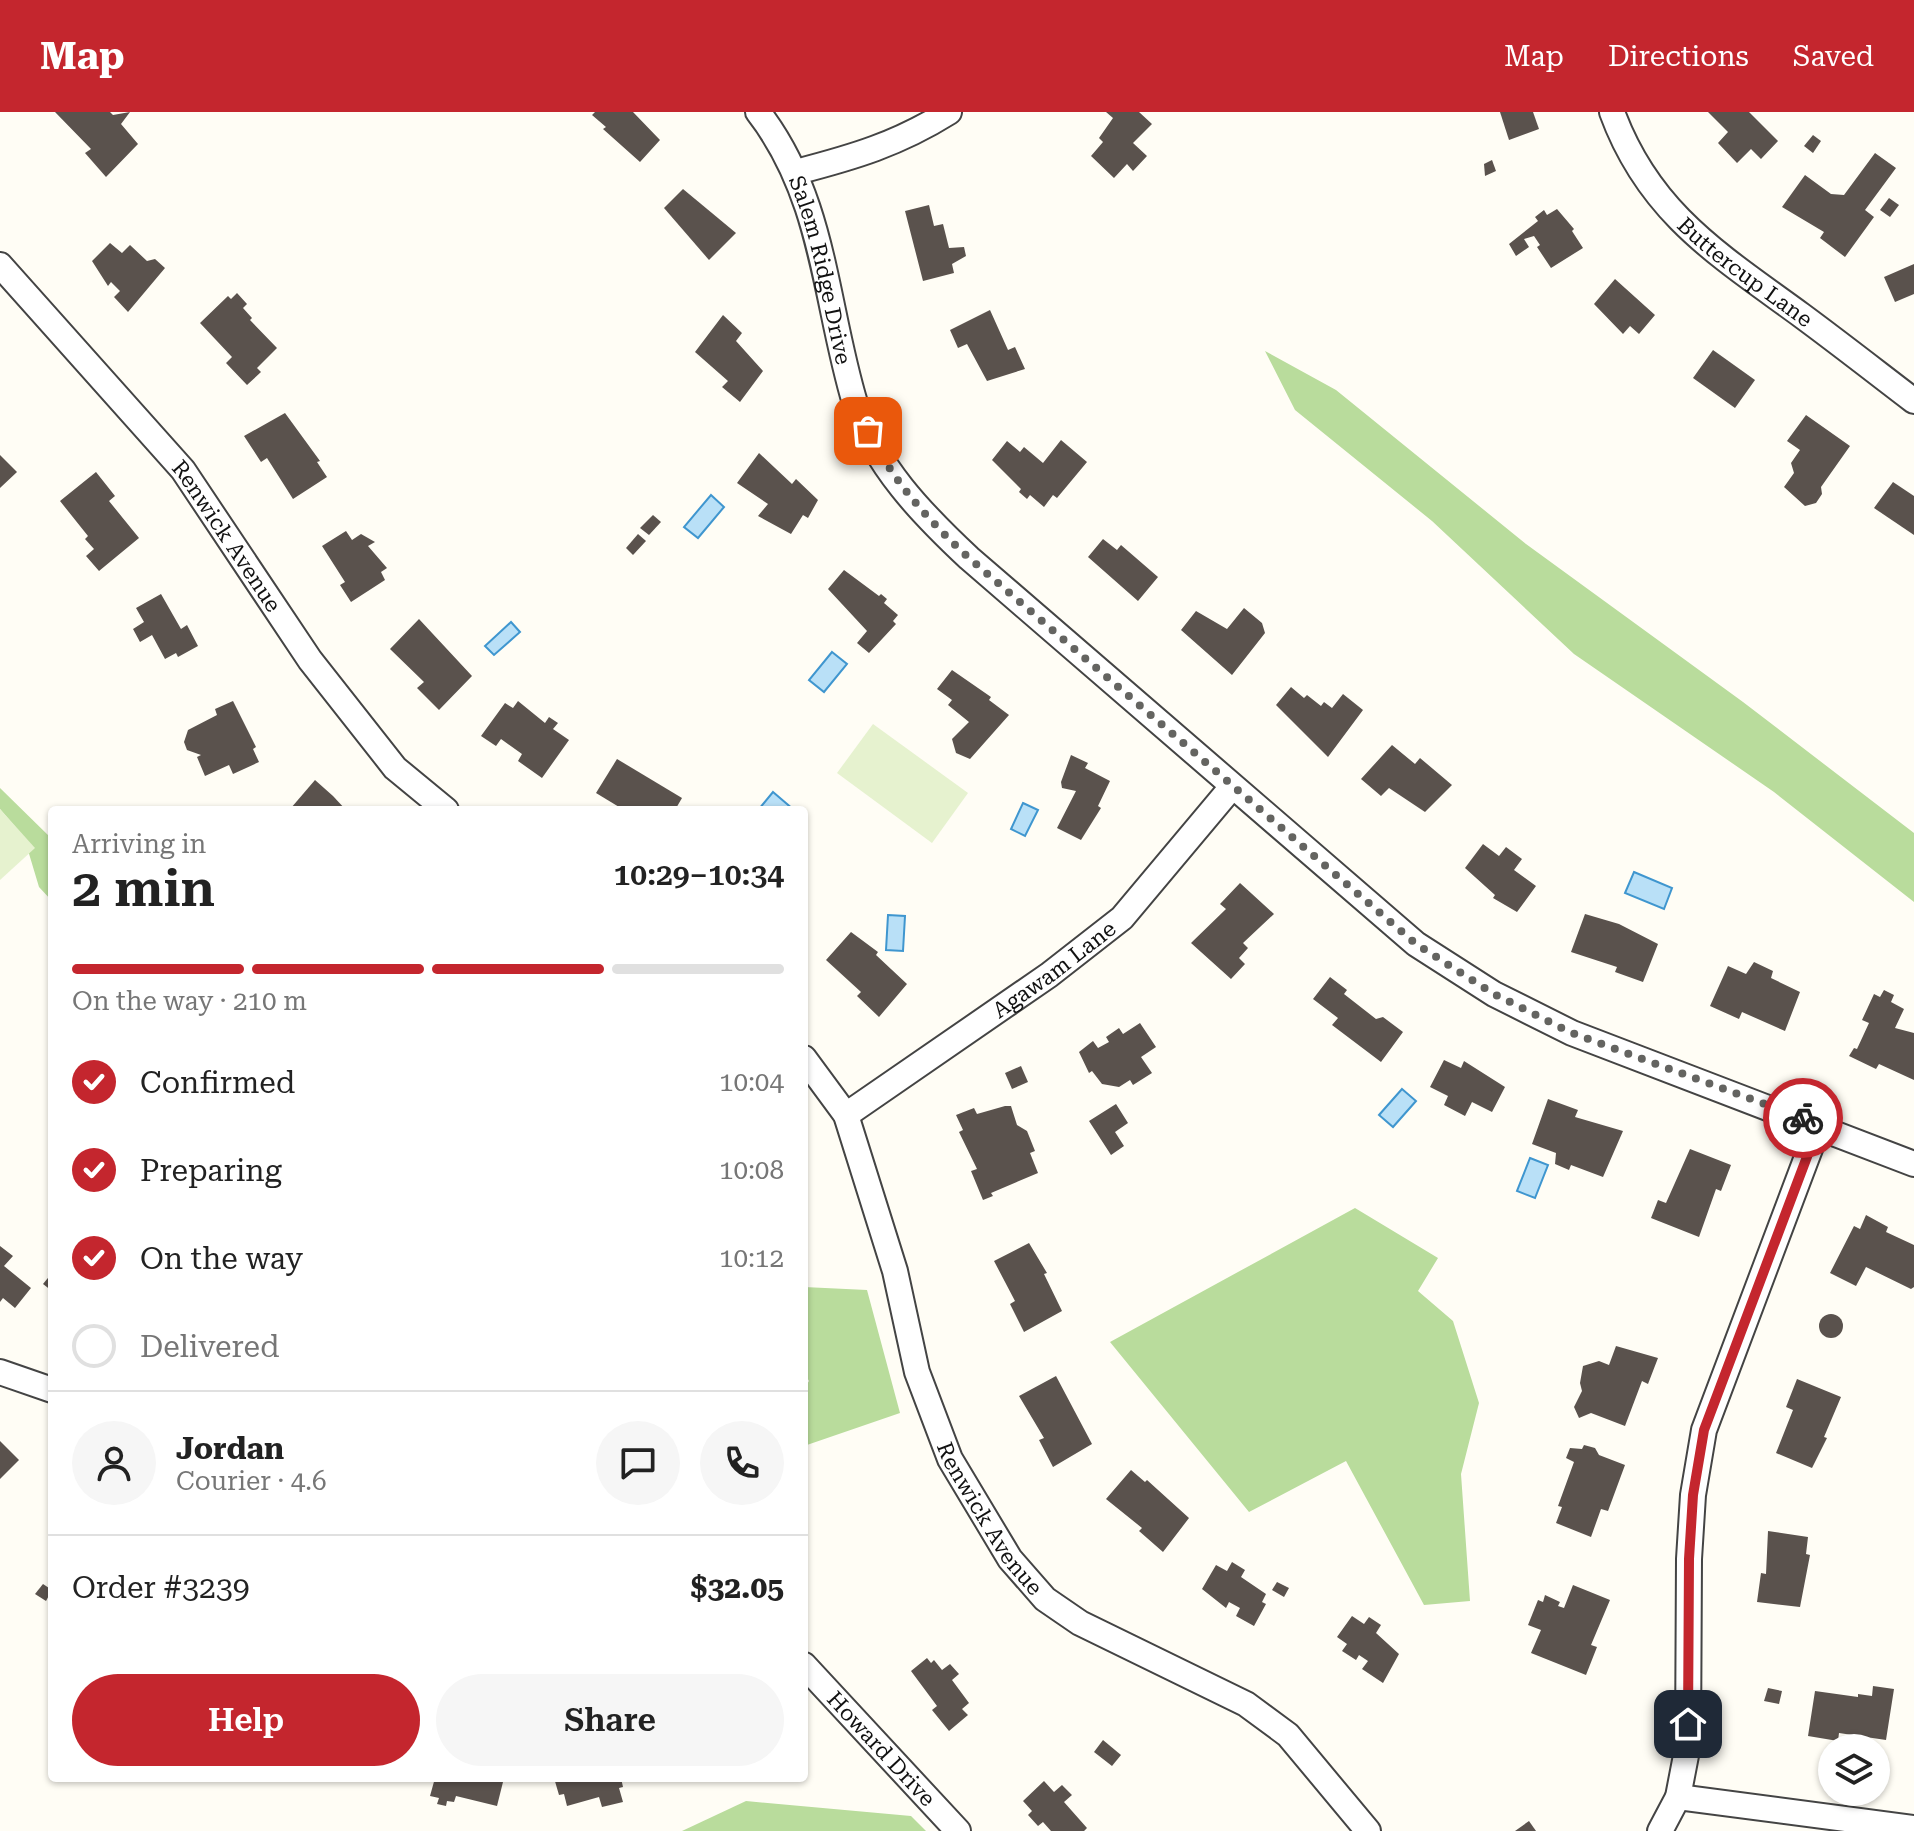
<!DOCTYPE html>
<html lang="en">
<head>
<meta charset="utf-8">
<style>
	:root { --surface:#fff; --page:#f6f6f6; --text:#222; --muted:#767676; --line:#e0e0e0; --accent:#c4262e }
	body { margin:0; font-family:"Roboto Serif",serif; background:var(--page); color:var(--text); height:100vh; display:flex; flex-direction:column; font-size:30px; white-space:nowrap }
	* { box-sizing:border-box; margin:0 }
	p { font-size:26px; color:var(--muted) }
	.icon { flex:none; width:44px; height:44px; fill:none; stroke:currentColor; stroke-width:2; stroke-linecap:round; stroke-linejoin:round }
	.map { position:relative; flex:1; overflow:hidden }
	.side { position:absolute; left:48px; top:694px; width:760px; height:976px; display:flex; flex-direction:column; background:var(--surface); border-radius:8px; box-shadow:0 2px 6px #0004 }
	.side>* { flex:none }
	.buttons { position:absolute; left:1818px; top:1622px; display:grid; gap:16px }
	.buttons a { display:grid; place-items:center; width:72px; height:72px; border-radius:50%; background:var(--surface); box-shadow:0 2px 6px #0004; font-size:40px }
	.pin { position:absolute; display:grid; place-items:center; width:68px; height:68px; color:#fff; margin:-34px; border-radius:16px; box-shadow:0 4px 12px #0006 }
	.courier { position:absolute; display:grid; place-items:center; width:80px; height:80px; margin:-40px; border:6px solid #c4262e; border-radius:50%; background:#fff; color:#222; box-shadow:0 2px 10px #0007 }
	.headline em { font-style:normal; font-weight:600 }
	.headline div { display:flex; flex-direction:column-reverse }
	.headline { display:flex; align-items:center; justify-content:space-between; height:136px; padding:0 24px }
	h1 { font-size:52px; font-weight:600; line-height:60px }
	.bar { display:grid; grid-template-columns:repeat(4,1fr); gap:12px 8px; align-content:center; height:96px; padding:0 24px }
	.bar i { height:10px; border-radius:6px; background:var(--line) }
	.bar .active { background:var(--accent) }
	.bar p { grid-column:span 4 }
	.line { display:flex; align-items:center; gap:20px; padding:0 24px; border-top:2px solid var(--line) }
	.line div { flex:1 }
	.round { display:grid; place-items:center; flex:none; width:84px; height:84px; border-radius:42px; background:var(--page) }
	ol { padding:0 24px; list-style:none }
	li { display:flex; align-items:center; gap:24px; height:88px }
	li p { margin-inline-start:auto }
	li .icon { padding:8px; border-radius:50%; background:var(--accent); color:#fff; stroke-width:4 }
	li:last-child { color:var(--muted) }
	li i { width:44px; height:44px; border:4px solid var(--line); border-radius:50% }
	.cta { display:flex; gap:16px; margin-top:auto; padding:16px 24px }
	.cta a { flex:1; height:92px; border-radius:48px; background:var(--accent); color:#fff; font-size:32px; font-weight:600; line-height:92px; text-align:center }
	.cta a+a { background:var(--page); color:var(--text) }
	header { display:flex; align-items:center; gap:48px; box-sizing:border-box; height:112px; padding:0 40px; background:var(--accent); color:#fff }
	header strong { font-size:38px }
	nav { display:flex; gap:44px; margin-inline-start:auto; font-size:28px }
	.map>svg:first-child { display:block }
	.forest { fill:#b9dc9c }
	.pitch { fill:#e6f2cf }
	.water { fill:#b9e0f7; stroke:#3f96cf; stroke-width:2 }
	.building { fill:#5a524d }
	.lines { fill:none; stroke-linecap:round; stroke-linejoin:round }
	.minor-casing { stroke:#444; stroke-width:28 }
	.minor { stroke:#fff; stroke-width:24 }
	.done { stroke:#646461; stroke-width:8; stroke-dasharray:0 14.4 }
	.route { stroke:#c4262e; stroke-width:10 }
	.labels { text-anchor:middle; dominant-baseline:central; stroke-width:8; stroke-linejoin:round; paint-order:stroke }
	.street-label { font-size:22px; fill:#111; stroke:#fff }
</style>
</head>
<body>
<header>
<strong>Map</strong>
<nav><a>Map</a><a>Directions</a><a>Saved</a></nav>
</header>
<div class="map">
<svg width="1914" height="1719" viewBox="0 0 1914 1719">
	<rect width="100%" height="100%" fill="#fffdf5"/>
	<g class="forest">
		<polygon points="1265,239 1336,278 1526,432 1743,590 1914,721 1914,790 1774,680 1574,542 1432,409 1295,298"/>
		<polygon points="0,676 52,727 52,789 39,775 24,725 0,697"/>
		<polygon points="1355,1096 1438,1146 1418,1179 1453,1209 1479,1291 1461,1362 1470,1489 1424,1493 1346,1349 1249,1400 1110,1230"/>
		<polygon points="804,1175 867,1178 900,1301 804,1334 804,1277 809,1269 804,1260"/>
		<polygon points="746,1689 911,1704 926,1719 682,1719"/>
	</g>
	<g class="pitch">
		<polygon points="873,612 968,681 932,731 837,661"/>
		<polygon points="0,697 35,736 0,768"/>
	</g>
	<g class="water">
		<polygon points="711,383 724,395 698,426 684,415"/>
		<polygon points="511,510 520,520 494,543 485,534"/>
		<polygon points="832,540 847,552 824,580 809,568"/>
		<polygon points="773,680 794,698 759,697"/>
		<polygon points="1023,691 1038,698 1025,724 1011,717"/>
		<polygon points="1634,760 1672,776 1664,797 1625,781"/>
		<polygon points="888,803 905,804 903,839 886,838"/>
		<polygon points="1402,977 1416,989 1393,1015 1379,1003"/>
		<polygon points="1530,1046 1548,1053 1535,1086 1517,1079"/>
	</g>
	<g class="building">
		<polygon points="55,0 110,0 113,3 130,0 121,12 138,32 106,65 85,41 91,37"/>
		<polygon points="595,0 633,0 660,28 640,50 603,17 606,15 592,3"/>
		<polygon points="1106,0 1139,0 1152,12 1133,31 1147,44 1133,59 1127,52 1114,66 1091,44 1103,30 1099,26 1113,6"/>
		<polygon points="1500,0 1533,0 1539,17 1509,28"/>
		<polygon points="1708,0 1749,0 1778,29 1761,47 1751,37 1737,51 1718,31 1728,20"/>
		<polygon points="1813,23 1821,29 1813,41 1804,34"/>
		<polygon points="1875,41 1896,56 1865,98 1874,105 1845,145 1820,126 1824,120 1782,95 1805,63 1831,82 1844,83"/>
		<polygon points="1492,48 1496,59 1485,64 1484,52"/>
		<polygon points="683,77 736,121 709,148 664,96"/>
		<polygon points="1889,86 1899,93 1890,105 1880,98"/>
		<polygon points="929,93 934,114 943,112 949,136 964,135 966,144 952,152 954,161 923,169 905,99"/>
		<polygon points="1557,97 1574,117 1572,119 1583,136 1551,156 1537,135 1540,133 1534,124 1524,127 1529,135 1516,144 1509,132 1538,109 1535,105 1544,98 1547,103"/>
		<polygon points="110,131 122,141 130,133 147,149 155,147 165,156 128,200 114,185 120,179 111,170 108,174 92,149"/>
		<polygon points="1914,152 1914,182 1895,190 1884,165"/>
		<polygon points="1615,167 1655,203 1639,222 1630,214 1623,222 1594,192"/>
		<polygon points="237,181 247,192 243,196 252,206 250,208 277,236 257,256 261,260 247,273 226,251 232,245 200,211 228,184 231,187"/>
		<polygon points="990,198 1008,238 1015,235 1025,257 987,269 967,232 958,236 950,218"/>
		<polygon points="723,203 742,221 736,229 763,259 740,290 722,275 728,269 695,240"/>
		<polygon points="1713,238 1755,268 1735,296 1693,266"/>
		<polygon points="285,301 320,349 317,350 327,365 293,387 267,346 261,350 244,324"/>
		<polygon points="1806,303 1850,334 1821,375 1822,382 1816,391 1805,394 1784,375 1794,361 1791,351 1800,338 1787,329"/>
		<polygon points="1061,328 1087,350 1057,386 1053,383 1044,395 1030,383 1027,387 1019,380 1021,377 992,348 1007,329 1020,340 1024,335 1043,351"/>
		<polygon points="759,341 792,372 796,367 818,388 808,406 803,403 791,422 758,404 768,392 737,371"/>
		<polygon points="0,343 17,360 0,376"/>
		<polygon points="96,360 115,384 109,389 139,426 99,459 86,444 94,437 85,427 88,424 60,389"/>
		<polygon points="1893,370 1914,384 1914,423 1874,396"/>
		<polygon points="653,403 661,410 649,423 640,416"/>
		<polygon points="346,419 352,428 361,422 375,430 368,434 387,456 381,460 385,468 351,490 340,473 345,470 322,434"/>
		<polygon points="638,422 646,429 633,443 626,436"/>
		<polygon points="1103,427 1117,438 1121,433 1158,465 1138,489 1088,445"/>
		<polygon points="844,458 879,484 881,482 887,487 884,491 898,503 893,509 896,512 869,541 857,531 867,519 828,477"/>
		<polygon points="161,482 181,517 187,513 198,534 178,545 176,541 165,547 152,523 140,530 133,517 144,510 136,496"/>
		<polygon points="1244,496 1262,511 1265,521 1232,563 1181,518 1196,499 1227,517"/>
		<polygon points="419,507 472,564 439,598 417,576 424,570 390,537"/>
		<polygon points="952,558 991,585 989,588 1009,603 970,647 956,641 952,627 969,610 948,593 952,588 937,577"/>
		<polygon points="1291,575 1304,586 1307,583 1321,594 1324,590 1332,596 1343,582 1363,598 1328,645 1276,593"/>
		<polygon points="233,589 256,635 253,637 259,650 233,662 229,653 205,664 197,645 201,643 187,638 184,630 188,618 217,603 215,597"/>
		<polygon points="518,589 545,611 549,605 558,611 553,617 569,628 542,666 518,649 522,642 501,627 496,634 481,624 505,591 513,596"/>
		<polygon points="1392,633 1415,652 1420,646 1452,673 1425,700 1389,676 1381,684 1361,667"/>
		<polygon points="1071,643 1088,651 1085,656 1110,669 1098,694 1101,696 1081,728 1057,716 1076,679 1062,676 1061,670"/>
		<polygon points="617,647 682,686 675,698 624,698 596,681"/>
		<polygon points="315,668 333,684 346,698 291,696"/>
		<polygon points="1483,732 1499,744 1506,735 1522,747 1514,758 1536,774 1517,800 1493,786 1495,783 1465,756"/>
		<polygon points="1240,771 1274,802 1243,831 1248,836 1239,846 1245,852 1231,867 1191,831 1226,797 1220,792"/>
		<polygon points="1585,802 1619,812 1658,832 1643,870 1615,860 1617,855 1571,840"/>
		<polygon points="851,820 878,840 876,843 907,872 879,905 857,884 861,880 826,848"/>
		<polygon points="1754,850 1773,859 1771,866 1800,880 1785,919 1742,900 1739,907 1710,894 1728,854 1746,862"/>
		<polygon points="1330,865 1347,878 1344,882 1376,907 1383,905 1403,920 1381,950 1332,913 1338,906 1313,887"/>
		<polygon points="1884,878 1894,883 1891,890 1904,897 1895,916 1914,921 1914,968 1879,952 1876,957 1849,944 1854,936 1857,937 1869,911 1862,908 1874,882 1880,885"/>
		<polygon points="1140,911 1156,935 1141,945 1152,961 1133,973 1130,968 1119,975 1102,972 1092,959 1089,961 1079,940 1093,929 1098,936 1109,930 1106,925 1119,916 1123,922"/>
		<polygon points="1444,948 1461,956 1464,949 1505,975 1492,1000 1472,990 1465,1004 1444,993 1448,984 1430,975"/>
		<polygon points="1021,954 1028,970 1012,977 1005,961"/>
		<polygon points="1548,987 1578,998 1575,1005 1623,1019 1603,1065 1571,1053 1569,1058 1555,1052 1556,1041 1532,1032"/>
		<polygon points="1116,992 1128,1011 1115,1020 1124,1034 1111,1043 1089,1009"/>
		<polygon points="1005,994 1011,994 1017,1013 1027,1019 1035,1039 1030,1041 1038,1061 991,1081 993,1084 983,1088 971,1059 977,1057 959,1020 963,1018 956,1003 974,996 977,1002"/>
		<polygon points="1690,1037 1731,1053 1721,1079 1716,1077 1699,1125 1651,1106 1658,1088 1666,1091"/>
		<polygon points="1866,1103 1888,1115 1886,1120 1914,1133 1914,1175 1911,1177 1866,1155 1856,1174 1830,1161 1854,1114 1860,1117"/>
		<polygon points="1029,1131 1047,1161 1044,1162 1062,1199 1024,1220 1010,1192 1015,1189 994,1149"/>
		<polygon points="0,1134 13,1144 4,1154 31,1176 15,1196 3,1186 0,1190"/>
		<polygon points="52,1161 52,1179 43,1172"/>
		<circle cx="1831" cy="1214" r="12"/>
		<polygon points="1616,1234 1658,1246 1648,1272 1642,1269 1625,1314 1591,1301 1579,1306 1574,1295 1582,1279 1580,1271 1583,1254 1599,1249 1609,1253"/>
		<polygon points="1056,1264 1092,1332 1053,1355 1039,1328 1044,1326 1019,1284"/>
		<polygon points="1797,1267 1841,1285 1824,1325 1827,1326 1812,1356 1776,1341 1793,1298 1786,1295"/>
		<polygon points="0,1329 19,1348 0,1367"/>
		<polygon points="1584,1333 1595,1336 1599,1343 1625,1353 1608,1399 1601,1397 1591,1425 1556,1411 1562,1395 1558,1394 1574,1350 1566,1346 1570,1336 1582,1337"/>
		<polygon points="1131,1358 1145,1370 1147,1368 1189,1406 1163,1440 1139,1419 1142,1416 1106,1387"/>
		<polygon points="1768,1419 1808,1425 1806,1442 1810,1443 1800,1495 1757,1490 1761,1461 1766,1462"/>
		<polygon points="1232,1450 1245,1458 1241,1465 1266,1482 1262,1490 1266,1492 1254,1514 1236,1504 1240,1496 1229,1490 1226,1496 1202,1477 1216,1453 1227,1459"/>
		<polygon points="1277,1470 1289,1476 1284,1485 1272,1478"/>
		<polygon points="43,1472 52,1478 46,1489 35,1482"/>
		<polygon points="1573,1473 1610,1488 1591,1533 1597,1535 1586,1563 1531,1541 1541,1518 1528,1513 1538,1488 1543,1490 1545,1483 1560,1490 1558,1494 1564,1496"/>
		<polygon points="1352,1504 1364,1512 1369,1505 1381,1513 1376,1521 1399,1542 1383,1571 1362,1557 1368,1549 1359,1543 1356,1548 1342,1539 1347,1532 1337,1525"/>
		<polygon points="927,1546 931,1551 934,1548 942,1558 950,1552 959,1562 952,1568 969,1591 962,1597 968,1603 949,1619 932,1598 937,1594 911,1559"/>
		<polygon points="1873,1574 1894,1577 1886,1628 1839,1621 1838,1629 1808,1624 1815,1579 1858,1585 1858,1582 1872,1584"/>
		<polygon points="1768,1576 1782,1579 1779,1592 1764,1589"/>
		<polygon points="1103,1628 1121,1643 1112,1654 1094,1640"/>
		<polygon points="435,1666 504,1666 497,1694 456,1684 454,1690 447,1689 446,1694 437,1692 439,1686 430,1684"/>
		<polygon points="554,1666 621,1666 623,1675 619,1676 623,1690 602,1695 599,1685 567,1694 564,1682 559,1683"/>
		<polygon points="1044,1669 1054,1680 1062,1673 1072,1683 1064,1690 1087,1716 1084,1719 1051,1719 1043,1710 1038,1714 1028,1703 1032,1699 1023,1689"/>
		<polygon points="1529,1709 1536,1719 1515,1719"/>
	</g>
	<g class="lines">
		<defs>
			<g id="minor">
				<path id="s1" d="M758,0C825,86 825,192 855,291C874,353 923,403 969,446L1416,832L1494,882L1572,921L1914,1052"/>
				<path id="s2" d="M1612,0C1649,101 1719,143 1801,203C1839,231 1876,260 1914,289"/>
				<path d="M796,60C854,45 898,32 949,0"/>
				<path id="s3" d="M0,153L183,358L310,548L395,656L446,698"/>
				<path id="s4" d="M804,946L846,1003L895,1159L917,1260L950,1347L1010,1447L1045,1487L1080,1511L1246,1592L1288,1623L1368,1719"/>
				<path id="s5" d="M846,1003L1049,863L1122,806L1231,676"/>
				<polyline points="0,1260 52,1278"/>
				<path id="s6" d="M804,1553L958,1719"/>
				<polyline points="1678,1685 1914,1716"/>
				<polyline points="1660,1719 1678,1685 1688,1633 1689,1447 1693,1383 1704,1318 1819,1013"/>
			</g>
		</defs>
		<use href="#minor" class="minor-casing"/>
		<use href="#minor" class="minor"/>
	</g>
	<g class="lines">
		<path class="done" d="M868,319C893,369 928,408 969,446L1416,832L1494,882L1572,921L1803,1006"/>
		<polyline class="route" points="1688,1612 1689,1447 1693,1383 1704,1318 1819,1013 1803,1006"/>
	</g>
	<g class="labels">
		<g class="street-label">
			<text stroke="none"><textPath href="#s1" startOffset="172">Salem Ridge Drive</textPath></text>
			<text stroke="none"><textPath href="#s2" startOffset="212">Buttercup Lane</textPath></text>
			<text stroke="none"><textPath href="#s3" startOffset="354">Renwick Avenue</textPath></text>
			<text stroke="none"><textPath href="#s5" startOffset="254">Agawam Lane</textPath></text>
			<text stroke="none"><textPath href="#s4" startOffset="502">Renwick Avenue</textPath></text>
			<text stroke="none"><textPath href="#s6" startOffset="114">Howard Drive</textPath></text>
		</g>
	</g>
</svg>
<div class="buttons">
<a><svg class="icon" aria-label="layers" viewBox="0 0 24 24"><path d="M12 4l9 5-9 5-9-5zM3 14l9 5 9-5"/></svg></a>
</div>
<div class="pin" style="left:868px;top:319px;background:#ea580c"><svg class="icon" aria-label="bag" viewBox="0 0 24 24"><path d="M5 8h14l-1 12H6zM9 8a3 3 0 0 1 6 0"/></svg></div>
<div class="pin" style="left:1688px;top:1612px;background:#1f2937"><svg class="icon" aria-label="home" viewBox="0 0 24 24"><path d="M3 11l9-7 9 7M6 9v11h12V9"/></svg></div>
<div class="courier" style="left:1803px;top:1006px"><svg class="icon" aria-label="bike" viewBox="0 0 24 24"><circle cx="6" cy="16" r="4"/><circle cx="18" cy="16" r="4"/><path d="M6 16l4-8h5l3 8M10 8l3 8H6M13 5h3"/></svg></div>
<section class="side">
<div class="headline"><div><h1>2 min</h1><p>Arriving in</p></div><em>10:29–10:34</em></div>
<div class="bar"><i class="active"></i><i class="active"></i><i class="active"></i><i></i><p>On the way · 210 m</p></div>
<ol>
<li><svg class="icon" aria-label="check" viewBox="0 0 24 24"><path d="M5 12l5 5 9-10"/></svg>Confirmed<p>10:04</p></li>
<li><svg class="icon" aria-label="check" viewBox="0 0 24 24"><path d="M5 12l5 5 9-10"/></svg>Preparing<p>10:08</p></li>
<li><svg class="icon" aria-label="check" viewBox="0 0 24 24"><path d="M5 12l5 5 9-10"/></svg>On the way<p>10:12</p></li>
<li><i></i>Delivered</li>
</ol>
<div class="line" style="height:144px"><a class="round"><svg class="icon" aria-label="person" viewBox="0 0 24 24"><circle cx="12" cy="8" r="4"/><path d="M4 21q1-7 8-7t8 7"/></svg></a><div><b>Jordan</b><p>Courier · 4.6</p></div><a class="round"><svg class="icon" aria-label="chat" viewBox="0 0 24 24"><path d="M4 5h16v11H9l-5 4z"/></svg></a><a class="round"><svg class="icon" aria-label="phone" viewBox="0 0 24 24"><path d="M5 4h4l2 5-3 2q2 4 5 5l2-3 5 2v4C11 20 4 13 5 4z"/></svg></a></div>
<div class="line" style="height:104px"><div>Order #3239</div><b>$32.05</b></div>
<div class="cta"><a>Help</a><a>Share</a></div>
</section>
</div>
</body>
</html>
